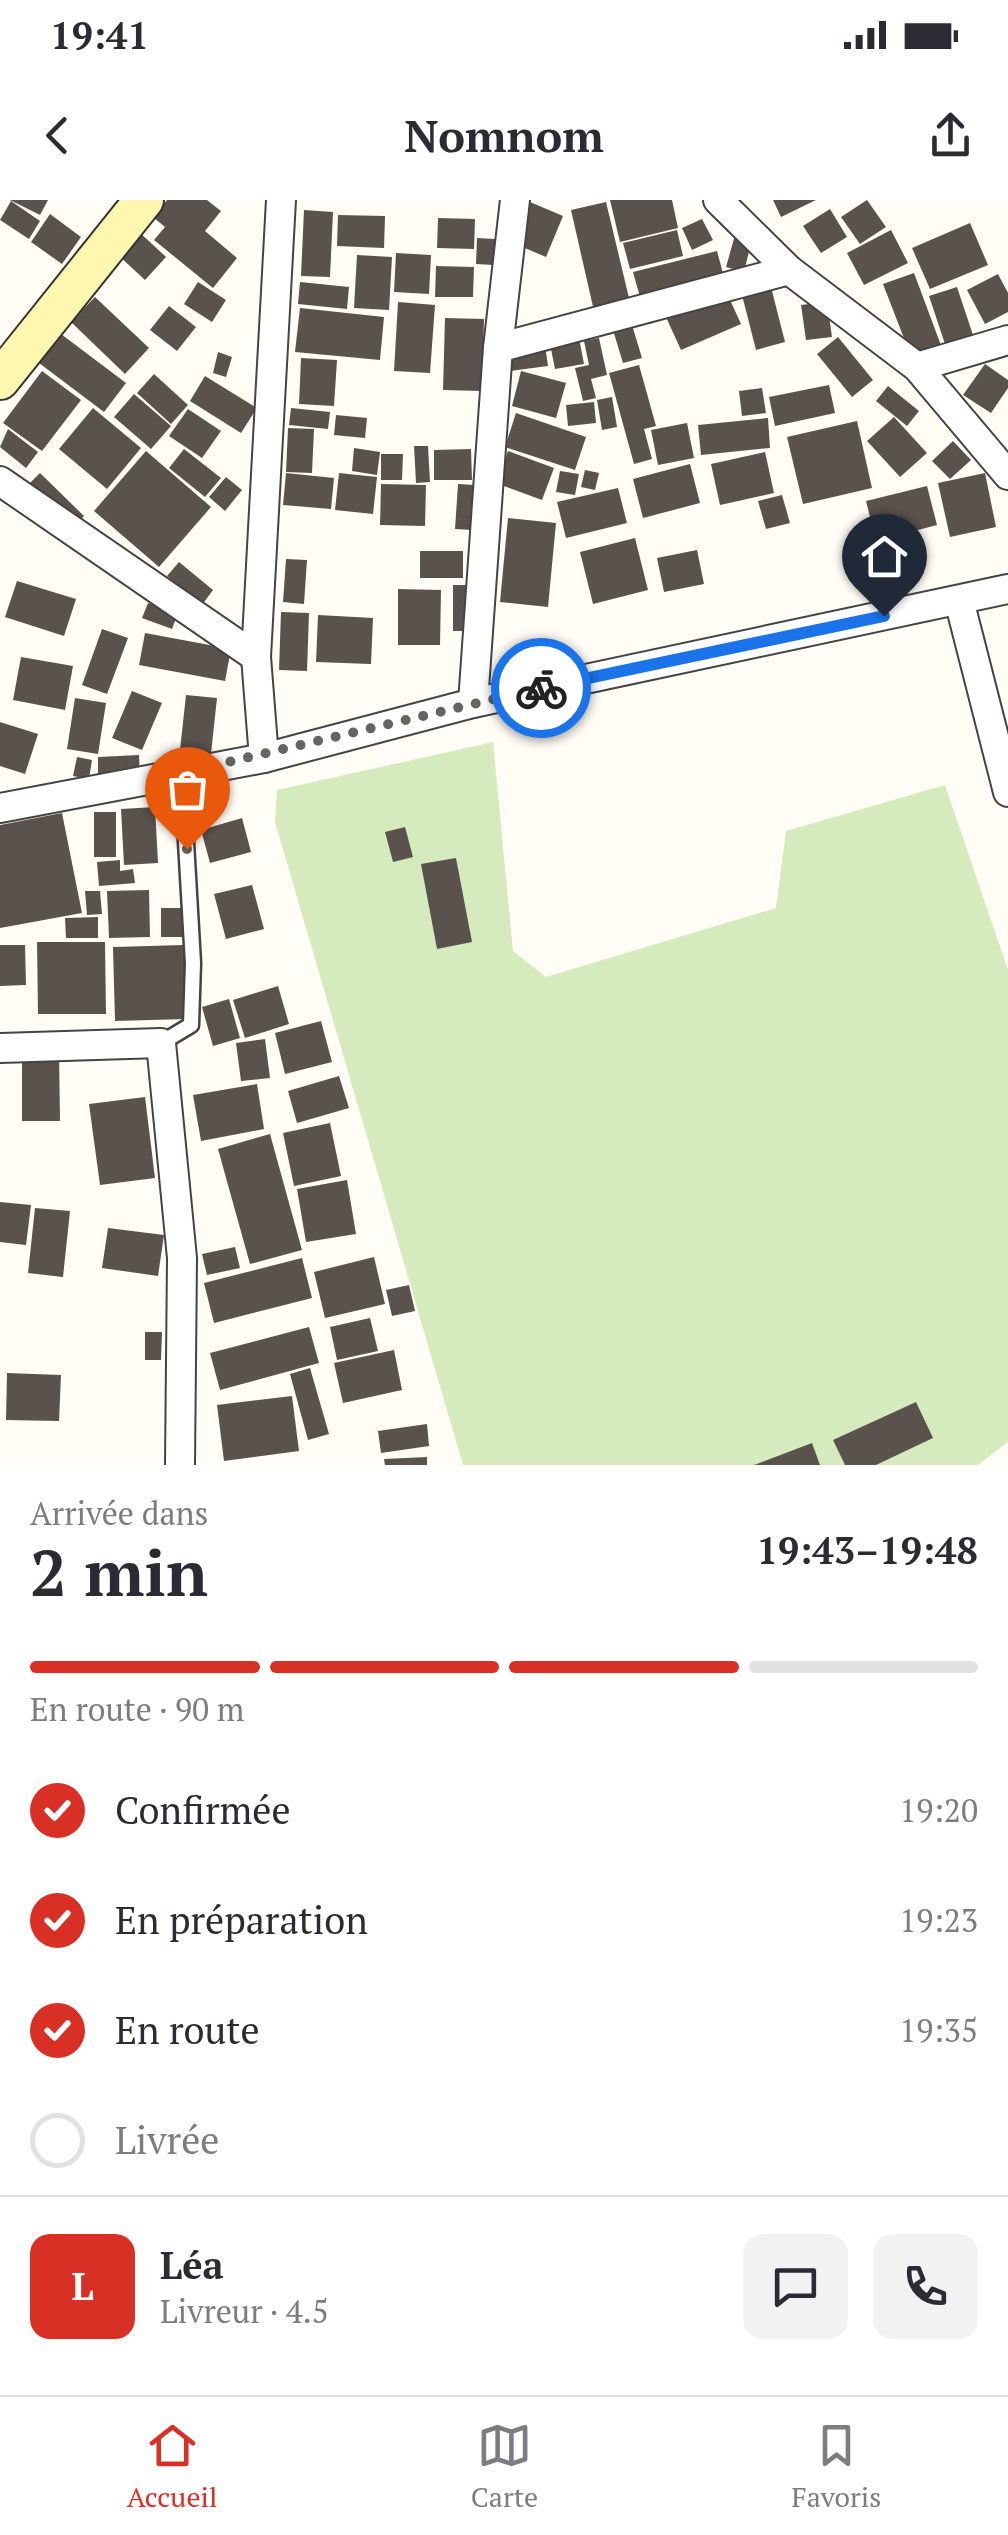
<!DOCTYPE html>
<html lang="fr">
<head>
<meta charset="utf-8">
<style>
	:root { --surface:#fff; --page:#f2f2f3; --text:#2b2b33; --muted:#7c7c81; --line:#e1e1e2; --accent:#d93025 }
	body { margin:0; font-family:"PT Serif",serif; background:var(--page); color:var(--text); height:100vh; display:flex; flex-direction:column; font-size:38px; white-space:nowrap }
	* { box-sizing:border-box; margin:0 }
	p { font-size:32px; color:var(--muted) }
	.icon { flex:none; width:55px; height:55px; fill:none; stroke:currentColor; stroke-width:2; stroke-linecap:round; stroke-linejoin:round }
	.map { position:relative; height:1265px; overflow:hidden }
	.side { display:flex; flex-direction:column; background:var(--surface); flex:1 }
	.side>* { flex:none }
	.pin { position:absolute; display:grid; place-items:center; width:85px; height:85px; color:#fff; margin:-102px -42px; border-radius:50% 50% 50% 0; rotate:-45deg; box-shadow:0 0 10px #0007 }
	.pin .icon { rotate:45deg }
	.courier { position:absolute; display:grid; place-items:center; width:100px; height:100px; margin:-50px; border:8px solid #1a73e8; border-radius:50%; background:#fff; color:#222; box-shadow:0 2px 12px #0007 }
	.head em { font-style:normal; font-weight:800 }
	.head div { display:flex; flex-direction:column-reverse }
	.head { display:flex; align-items:center; justify-content:space-between; height:170px; padding:0 30px }
	h1 { font-size:65px; font-weight:800; line-height:75px }
	.bar { display:grid; grid-template-columns:repeat(4,1fr); gap:15px 10px; align-content:center; height:120px; padding:0 30px }
	.bar i { height:12px; border-radius:8px; background:var(--line) }
	.bar .on { background:var(--accent) }
	.bar p { grid-column:span 4 }
	.line { display:flex; align-items:center; gap:25px; padding:0 30px; border-top:2px solid var(--line) }
	.line div { flex:1 }
	.round { display:grid; place-items:center; flex:none; width:105px; height:105px; border-radius:20px; background:var(--page) }
	ol { padding:0 30px; list-style:none }
	li { display:flex; align-items:center; gap:30px; height:110px }
	li p { margin-inline-start:auto }
	li .icon { padding:10px; border-radius:50%; background:var(--accent); color:#fff; stroke-width:4 }
	li:last-child { color:var(--muted) }
	li i { width:55px; height:55px; border:5px solid var(--line); border-radius:50% }
	.status { display:flex; justify-content:space-between; align-items:center; height:70px; padding:0 50px; background:var(--surface); direction:ltr }
	.status svg { height:28px; fill:currentColor }
	header { display:flex; justify-content:space-between; align-items:center; height:130px; padding:0 30px; background:var(--surface); font-size:45px; font-weight:800 }
	.dock { display:flex; justify-content:space-around; align-items:center; height:140px; border-top:2px solid var(--line); background:var(--surface); font-size:28px; color:var(--muted) }
	.dock a { display:grid; justify-items:center; gap:5px }
	.dock .on { color:var(--accent) }
	.map>svg:first-child { display:block }
	.green { fill:#d5ebbd }
	.building { fill:#5a524d }
	.lines { fill:none; stroke-linecap:round; stroke-linejoin:round }
	.lane-casing { stroke:#444; stroke-width:19 }
	.street-casing { stroke:#444; stroke-width:32 }
	.secondary-casing { stroke:#333; stroke-width:42 }
	.lane { stroke:#fff; stroke-width:14 }
	.street { stroke:#fff; stroke-width:28 }
	.secondary { stroke:#fff6b0; stroke-width:38 }
	.done { stroke:#646461; stroke-width:10; stroke-dasharray:0 18 }
	.route { stroke:#1a73e8; stroke-width:12 }
</style>
</head>
<body>
<div class="status"><b>19:41</b><svg viewBox="0 0 49 12"><path d="M0 12V9h3v3zM5 12V6h3v6zM10 12V3h3v9zM15 12V0h3v12zM26 1h20v11H26zM47 4h2v5h-2z"/></svg></div>
<header><svg class="icon" aria-label="back" viewBox="0 0 24 24"><path d="M15 5l-7 7 7 7"/></svg>Nomnom<svg class="icon" aria-label="share" viewBox="0 0 24 24"><path d="M12 15V3M7 8l5-5 5 5M5 13v7h14v-7"/></svg></header>
<div class="map">
<svg width="1008" height="1265" viewBox="0 0 1008 1265">
	<rect width="100%" height="100%" fill="#fffdf5"/>
	<polygon class="green" points="493,542 513,751 546,777 776,708 786,631 945,585 1008,770 1008,1242 978,1265 463,1265 275,622 277,590"/>
	<g class="building">
		<polygon points="10,0 48,0 40,15"/>
		<polygon points="167,0 207,0 221,11 205,31 237,58 213,88 154,40 165,27 153,17"/>
		<polygon points="610,0 672,0 678,28 620,42"/>
		<polygon points="773,0 816,0 781,17"/>
		<polygon points="867,0 886,27 860,44 841,17"/>
		<polygon points="11,1 40,21 29,39 0,20"/>
		<polygon points="530,2 563,16 546,57 513,43"/>
		<polygon points="606,2 630,102 594,111 571,10"/>
		<polygon points="830,9 847,37 821,53 803,26"/>
		<polygon points="304,10 333,12 330,77 301,76"/>
		<polygon points="50,14 81,37 62,64 31,42"/>
		<polygon points="338,15 385,16 384,48 337,46"/>
		<polygon points="438,18 475,19 474,49 437,48"/>
		<polygon points="702,19 713,40 692,50 682,28"/>
		<polygon points="970,23 988,65 930,89 912,48"/>
		<polygon points="677,30 683,56 630,69 623,43"/>
		<polygon points="891,30 908,63 864,85 847,53"/>
		<polygon points="138,31 166,57 145,80 117,54"/>
		<polygon points="735,35 752,39 744,72 726,67"/>
		<polygon points="477,38 495,39 494,65 476,64"/>
		<polygon points="717,51 724,77 640,97 633,72"/>
		<polygon points="396,53 431,55 429,94 394,92"/>
		<polygon points="357,55 392,57 389,110 354,108"/>
		<polygon points="436,66 474,67 473,97 435,97"/>
		<polygon points="914,73 942,148 912,159 883,84"/>
		<polygon points="998,74 1008,93 1008,112 985,124 967,90"/>
		<polygon points="198,82 226,100 212,122 184,104"/>
		<polygon points="300,82 349,87 347,109 298,104"/>
		<polygon points="770,83 785,142 756,150 741,91"/>
		<polygon points="957,87 973,135 945,144 929,96"/>
		<polygon points="725,89 741,124 681,150 665,115"/>
		<polygon points="95,97 149,148 125,174 71,122"/>
		<polygon points="398,102 435,105 430,173 394,171"/>
		<polygon points="827,102 832,137 806,140 801,105"/>
		<polygon points="169,106 196,127 177,151 150,130"/>
		<polygon points="300,108 384,117 380,160 295,152"/>
		<polygon points="445,118 484,119 482,191 443,190"/>
		<polygon points="632,125 642,158 623,163 613,130"/>
		<polygon points="61,134 126,183 104,212 39,163"/>
		<polygon points="838,137 873,180 852,197 817,154"/>
		<polygon points="579,138 584,164 555,169 550,144"/>
		<polygon points="599,138 607,175 591,179 596,198 583,201 575,168 589,165 584,141"/>
		<polygon points="545,145 548,166 510,171 507,151"/>
		<polygon points="218,152 232,157 226,177 213,173"/>
		<polygon points="301,158 337,160 334,206 299,204"/>
		<polygon points="985,164 1008,180 1008,188 991,213 963,195"/>
		<polygon points="639,165 656,226 644,229 652,259 634,264 609,173"/>
		<polygon points="42,171 81,200 42,251 3,223"/>
		<polygon points="521,171 566,183 556,218 512,206"/>
		<polygon points="154,174 188,205 171,224 137,193"/>
		<polygon points="205,176 257,208 241,233 190,201"/>
		<polygon points="829,185 835,213 775,226 769,197"/>
		<polygon points="888,186 919,211 907,226 876,201"/>
		<polygon points="762,188 766,213 742,216 739,191"/>
		<polygon points="134,194 171,226 151,249 114,217"/>
		<polygon points="612,197 617,227 602,230 597,200"/>
		<polygon points="594,202 596,223 568,226 566,205"/>
		<polygon points="93,208 141,248 107,289 59,249"/>
		<polygon points="291,208 330,212 328,229 289,225"/>
		<polygon points="188,209 221,231 202,258 169,236"/>
		<polygon points="516,213 586,237 575,270 505,247"/>
		<polygon points="336,215 367,218 365,238 334,235"/>
		<polygon points="894,217 927,253 900,277 867,241"/>
		<polygon points="768,218 770,248 701,255 698,225"/>
		<polygon points="857,221 872,288 803,304 787,237"/>
		<polygon points="687,223 694,258 658,265 651,230"/>
		<polygon points="288,228 314,229 312,273 286,272"/>
		<polygon points="8,229 38,252 26,268 0,247"/>
		<polygon points="953,241 971,260 950,279 932,261"/>
		<polygon points="414,246 428,246 430,282 416,283"/>
		<polygon points="354,248 380,252 377,275 352,271"/>
		<polygon points="184,249 221,278 205,297 169,268"/>
		<polygon points="471,249 472,280 434,280 434,250"/>
		<polygon points="146,251 211,307 159,367 94,311"/>
		<polygon points="508,251 554,268 542,300 496,283"/>
		<polygon points="765,252 774,293 720,305 711,264"/>
		<polygon points="381,254 403,254 402,280 381,280"/>
		<polygon points="690,264 700,303 643,318 633,279"/>
		<polygon points="585,270 599,273 595,290 581,287"/>
		<polygon points="560,271 579,274 575,295 556,292"/>
		<polygon points="40,273 84,316 67,333 23,290"/>
		<polygon points="286,273 334,278 331,309 283,305"/>
		<polygon points="339,273 377,277 373,314 335,310"/>
		<polygon points="985,273 996,327 950,337 938,283"/>
		<polygon points="226,277 242,290 225,311 209,297"/>
		<polygon points="381,284 426,285 425,326 380,325"/>
		<polygon points="458,284 475,285 472,330 455,329"/>
		<polygon points="927,286 937,325 876,341 866,301"/>
		<polygon points="618,288 627,323 566,338 557,302"/>
		<polygon points="782,295 790,323 766,329 758,301"/>
		<polygon points="508,318 556,323 548,407 500,402"/>
		<polygon points="635,338 648,390 593,404 580,352"/>
		<polygon points="697,350 704,384 664,392 657,358"/>
		<rect x="420" y="351" width="43" height="27"/>
		<polygon points="286,359 307,360 304,404 283,402"/>
		<polygon points="179,362 213,390 202,405 167,376"/>
		<polygon points="17,381 76,399 64,436 5,417"/>
		<rect x="453" y="385" width="18" height="46"/>
		<polygon points="398,389 441,390 440,445 398,445"/>
		<polygon points="148,403 178,413 172,429 142,418"/>
		<polygon points="281,412 309,413 307,471 279,470"/>
		<polygon points="318,415 373,418 371,464 316,462"/>
		<polygon points="102,429 128,438 107,494 82,485"/>
		<polygon points="145,433 231,449 225,481 139,465"/>
		<polygon points="21,457 73,466 65,510 13,500"/>
		<polygon points="132,491 162,503 142,550 112,538"/>
		<polygon points="186,495 217,498 210,563 179,559"/>
		<polygon points="75,498 106,503 98,554 67,549"/>
		<polygon points="0,522 38,534 25,574 0,566"/>
		<polygon points="139,555 140,577 98,579 98,557"/>
		<polygon points="77,557 92,560 89,579 73,576"/>
		<polygon points="155,607 158,663 124,665 121,609"/>
		<rect x="94" y="612" width="22" height="45"/>
		<polygon points="62,613 82,713 0,728 0,625"/>
		<polygon points="242,618 251,652 210,663 201,630"/>
		<polygon points="405,627 413,657 393,662 385,632"/>
		<polygon points="456,658 472,742 437,749 421,664"/>
		<polygon points="120,660 120,671 133,669 135,683 99,686 97,662"/>
		<polygon points="252,685 264,729 226,739 214,694"/>
		<polygon points="149,690 150,737 109,738 107,691"/>
		<polygon points="85,691 100,691 102,714 87,715"/>
		<rect x="161" y="708" width="26" height="29"/>
		<polygon points="98,717 98,738 66,738 65,718"/>
		<polygon points="37,742 105,742 106,814 38,814"/>
		<polygon points="0,745 25,745 26,785 0,786"/>
		<polygon points="184,745 187,819 115,821 113,747"/>
		<polygon points="278,786 289,824 245,838 233,800"/>
		<polygon points="229,799 240,838 213,846 202,807"/>
		<polygon points="321,821 332,862 285,874 275,833"/>
		<polygon points="265,839 270,878 241,881 236,843"/>
		<polygon points="22,851 59,851 60,921 22,921"/>
		<polygon points="339,876 349,908 297,923 288,891"/>
		<polygon points="257,884 264,929 201,941 193,895"/>
		<polygon points="145,897 155,978 100,985 89,904"/>
		<polygon points="330,923 341,976 294,986 283,933"/>
		<polygon points="270,934 302,1050 250,1064 218,949"/>
		<polygon points="347,980 356,1034 306,1042 297,989"/>
		<polygon points="0,1002 31,1005 26,1045 0,1042"/>
		<polygon points="35,1008 70,1011 63,1077 28,1073"/>
		<polygon points="108,1028 164,1035 158,1076 102,1068"/>
		<polygon points="235,1047 240,1068 207,1075 202,1054"/>
		<polygon points="374,1057 385,1104 325,1118 314,1072"/>
		<polygon points="302,1058 312,1098 214,1123 204,1083"/>
		<polygon points="409,1085 415,1111 392,1116 386,1090"/>
		<polygon points="370,1118 378,1151 337,1160 330,1127"/>
		<polygon points="309,1127 319,1163 220,1190 210,1153"/>
		<polygon points="145,1132 162,1132 161,1160 145,1160"/>
		<polygon points="394,1150 402,1190 343,1203 334,1163"/>
		<polygon points="310,1168 329,1234 308,1240 290,1174"/>
		<polygon points="7,1173 61,1175 59,1221 6,1220"/>
		<polygon points="292,1196 299,1251 224,1261 217,1205"/>
		<polygon points="916,1202 933,1238 876,1265 845,1265 833,1240"/>
		<polygon points="427,1224 429,1246 381,1253 378,1231"/>
		<polygon points="812,1243 820,1265 754,1265"/>
		<polygon points="427,1257 427,1265 385,1265 384,1259"/>
	</g>
	<g class="lines">
		<defs>
			<polyline id="lane" points="161,843 191,825 193,763 182,573"/>
			<g id="street">
				<polyline points="718,0 789,70 917,167 1008,275"/>
				<polyline points="498,148 789,70"/>
				<polyline points="917,167 1008,140"/>
				<polyline points="0,281 256,457"/>
				<polyline points="959,400 1008,592"/>
				<polyline points="473,503 498,148 515,0"/>
				<polyline points="264,558 256,457 281,0"/>
				<polyline points="0,608 264,558 473,503 1008,389"/>
				<polyline points="0,848 161,843 182,1058 180,1265"/>
			</g>
			<polyline id="secondary" points="0,180 144,0"/>
		</defs>
		<use href="#lane" class="lane-casing"/>
		<use href="#street" class="street-casing"/>
		<use href="#secondary" class="secondary-casing"/>
		<use href="#lane" class="lane"/>
		<use href="#street" class="street"/>
		<use href="#secondary" class="secondary"/>
	</g>
	<g class="lines">
		<polyline class="done" points="187,649 182,573 541,488"/>
		<polyline class="route" points="541,488 884,416"/>
	</g>
</svg>
<div class="pin" style="left:187px;top:649px;background:#ea580c"><svg class="icon" aria-label="bag" viewBox="0 0 24 24"><path d="M5 8h14l-1 12H6zM9 8a3 3 0 0 1 6 0"/></svg></div>
<div class="pin" style="left:884px;top:416px;background:#1f2937"><svg class="icon" aria-label="home" viewBox="0 0 24 24"><path d="M3 11l9-7 9 7M6 9v11h12V9"/></svg></div>
<div class="courier" style="left:541px;top:488px"><svg class="icon" aria-label="bike" viewBox="0 0 24 24"><circle cx="6" cy="16" r="4"/><circle cx="18" cy="16" r="4"/><path d="M6 16l4-8h5l3 8M10 8l3 8H6M13 5h3"/></svg></div>
</div>
<section class="side">
<div class="head"><div><h1>2 min</h1><p>Arrivée dans</p></div><em>19:43–19:48</em></div>
<div class="bar"><i class="on"></i><i class="on"></i><i class="on"></i><i></i><p>En route · 90 m</p></div>
<ol>
<li><svg class="icon" aria-label="check" viewBox="0 0 24 24"><path d="M5 12l5 5 9-10"/></svg>Confirmée<p>19:20</p></li>
<li><svg class="icon" aria-label="check" viewBox="0 0 24 24"><path d="M5 12l5 5 9-10"/></svg>En préparation<p>19:23</p></li>
<li><svg class="icon" aria-label="check" viewBox="0 0 24 24"><path d="M5 12l5 5 9-10"/></svg>En route<p>19:35</p></li>
<li><i></i>Livrée</li>
</ol>
<div class="line" style="height:180px"><b class="round" style="background:var(--accent);color:#fff">L</b><div><b>Léa</b><p>Livreur · 4.5</p></div><a class="round"><svg class="icon" aria-label="chat" viewBox="0 0 24 24"><path d="M4 5h16v11H9l-5 4z"/></svg></a><a class="round"><svg class="icon" aria-label="phone" viewBox="0 0 24 24"><path d="M5 4h4l2 5-3 2q2 4 5 5l2-3 5 2v4C11 20 4 13 5 4z"/></svg></a></div>
</section>
<nav class="dock">
<a class="on"><svg class="icon" aria-label="home" viewBox="0 0 24 24"><path d="M3 11l9-7 9 7M6 9v11h12V9"/></svg>Accueil</a>
<a><svg class="icon" aria-label="map" viewBox="0 0 24 24"><path d="M3 6l6-2 6 2 6-2v14l-6 2-6-2-6 2zM9 4v14M15 6v14"/></svg>Carte</a>
<a><svg class="icon" aria-label="saved" viewBox="0 0 24 24"><path d="M7 4h10v16l-5-4-5 4z"/></svg>Favoris</a>
</nav>
</body>
</html>
